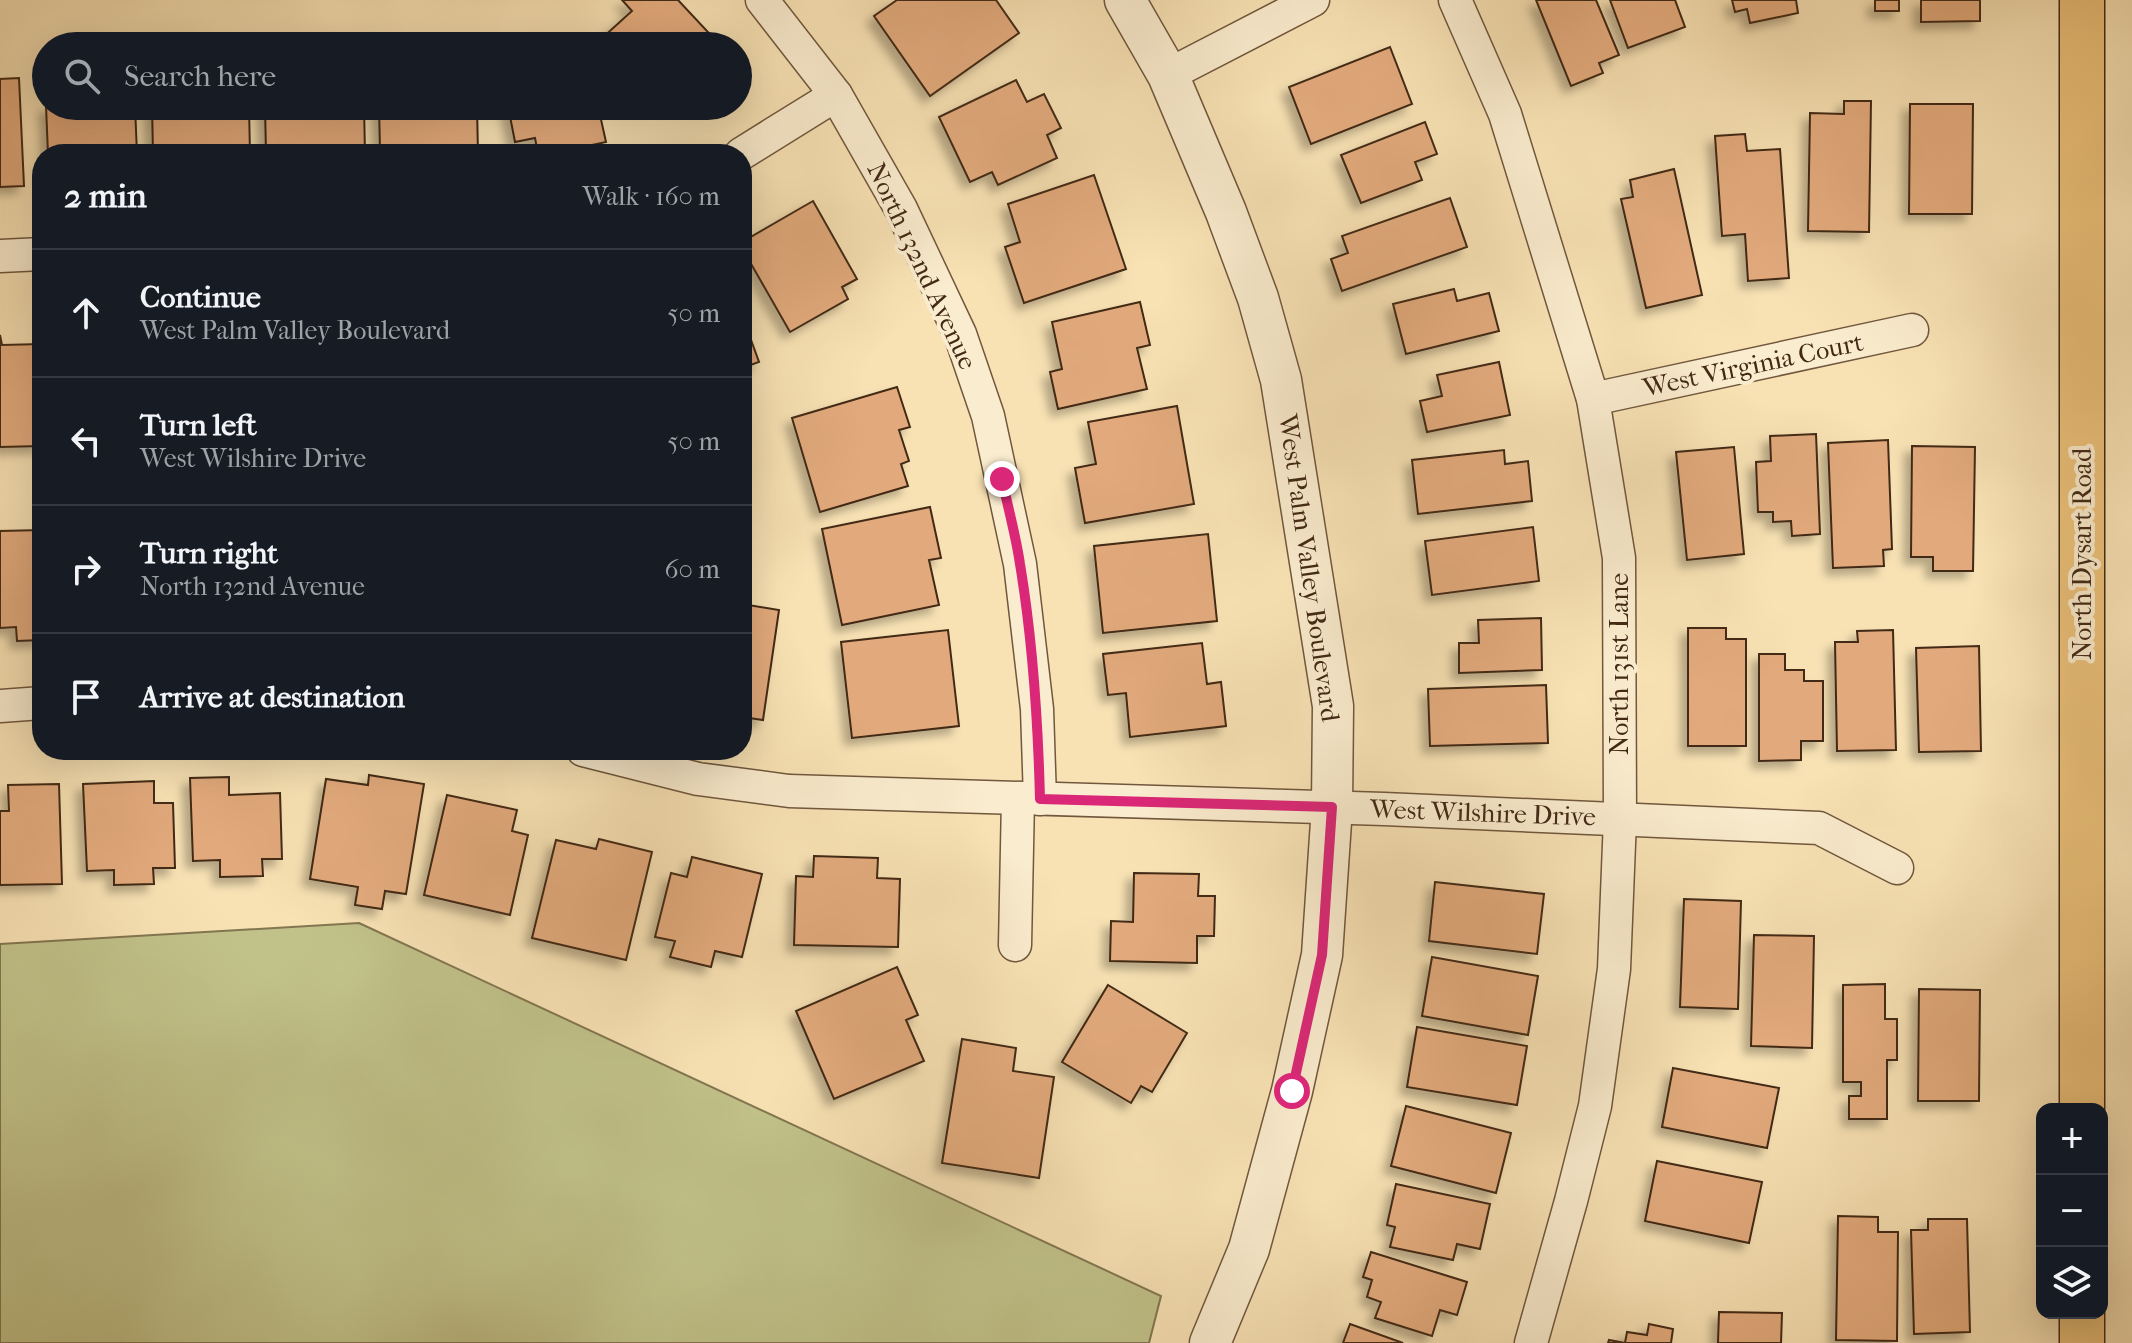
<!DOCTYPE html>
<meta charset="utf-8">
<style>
body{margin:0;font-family:"IM FELL French Canon",serif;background:#242831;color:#f1f3f6}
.controls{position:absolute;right:24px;bottom:24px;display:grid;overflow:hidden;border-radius:16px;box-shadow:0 8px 32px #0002}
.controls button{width:72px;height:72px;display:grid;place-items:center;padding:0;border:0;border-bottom:2px solid #363941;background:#171b24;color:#f1f3f6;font:40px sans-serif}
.stop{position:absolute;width:24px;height:24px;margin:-18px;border:6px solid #db2777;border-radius:50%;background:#fff}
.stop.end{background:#db2777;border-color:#fff;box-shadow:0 2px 8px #0008}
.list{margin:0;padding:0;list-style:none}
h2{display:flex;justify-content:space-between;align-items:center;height:104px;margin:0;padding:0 32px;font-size:34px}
h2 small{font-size:26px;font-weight:400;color:#9ea1a6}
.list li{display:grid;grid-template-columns:52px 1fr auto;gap:24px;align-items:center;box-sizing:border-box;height:128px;padding:0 32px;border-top:2px solid #363941}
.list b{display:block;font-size:30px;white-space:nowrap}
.list p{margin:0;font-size:26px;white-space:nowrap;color:#9ea1a6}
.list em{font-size:26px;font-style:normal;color:#9ea1a6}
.icon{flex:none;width:44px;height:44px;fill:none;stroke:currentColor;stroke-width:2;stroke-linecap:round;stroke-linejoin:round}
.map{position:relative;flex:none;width:2132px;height:1343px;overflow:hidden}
.search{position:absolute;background:#171b24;box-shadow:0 8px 32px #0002;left:32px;top:32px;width:720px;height:88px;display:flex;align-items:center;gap:20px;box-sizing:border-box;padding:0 28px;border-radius:44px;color:#9ea1a6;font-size:30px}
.panel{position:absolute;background:#171b24;box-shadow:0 8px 32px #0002;left:32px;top:144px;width:720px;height:616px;border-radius:32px}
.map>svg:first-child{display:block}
.green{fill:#c1c28a;stroke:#827650;stroke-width:2}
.building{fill:#e2aa7c;stroke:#422915;stroke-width:2;filter:url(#shadow)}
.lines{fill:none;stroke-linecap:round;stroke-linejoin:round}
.minor-casing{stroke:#70573d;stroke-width:35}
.tertiary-casing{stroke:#70573d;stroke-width:43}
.primary-casing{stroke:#422915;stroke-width:47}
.minor{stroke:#faecce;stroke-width:32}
.tertiary{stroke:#faecce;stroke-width:40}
.primary{stroke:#ecc17a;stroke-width:44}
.route{stroke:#db2777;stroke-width:10}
.labels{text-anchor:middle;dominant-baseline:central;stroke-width:8;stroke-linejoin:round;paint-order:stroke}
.street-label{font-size:26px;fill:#422915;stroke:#faecce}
</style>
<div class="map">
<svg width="2132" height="1343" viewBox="0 0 2132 1343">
<defs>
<filter id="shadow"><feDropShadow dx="-7" dy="7" stdDeviation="4" flood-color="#0004"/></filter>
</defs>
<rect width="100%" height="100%" fill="#f8e2b4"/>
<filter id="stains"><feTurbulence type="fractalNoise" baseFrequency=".0025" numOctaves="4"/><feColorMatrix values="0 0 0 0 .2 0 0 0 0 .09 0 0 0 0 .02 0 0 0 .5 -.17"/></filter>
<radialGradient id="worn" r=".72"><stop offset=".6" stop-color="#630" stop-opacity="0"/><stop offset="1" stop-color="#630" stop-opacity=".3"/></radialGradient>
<path class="green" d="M 359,923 L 1161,1296 L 1149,1343 L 0,1343 L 0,944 Z"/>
<g class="building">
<path d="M 622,0 L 678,0 L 721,46 L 608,46 L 601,39 L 632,11 Z"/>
<path d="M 897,0 L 996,0 L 1019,33 L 930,96 L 874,16 Z"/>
<path d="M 1536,0 L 1596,0 L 1619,55 L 1599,63 L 1603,73 L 1571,86 Z"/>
<path d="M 1610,0 L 1675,0 L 1685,27 L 1628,48 Z"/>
<path d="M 1732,0 L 1796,0 L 1798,13 L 1750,23 L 1747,9 L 1735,12 Z"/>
<rect x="1875" y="0" width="24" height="11"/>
<path d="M 1921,0 L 1980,0 L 1980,21 L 1921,22 Z"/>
<path d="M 1390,47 L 1412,104 L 1311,144 L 1289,87 Z"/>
<path d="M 19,78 L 24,186 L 0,187 L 0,79 Z"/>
<path d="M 1016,80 L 1027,102 L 1044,94 L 1061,128 L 1047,135 L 1057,158 L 998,185 L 992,172 L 970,182 L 939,117 Z"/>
<path d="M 1844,101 L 1871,101 L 1869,232 L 1808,231 L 1810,113 L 1844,114 Z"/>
<path d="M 1910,104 L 1973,104 L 1972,214 L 1909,214 Z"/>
<path d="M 46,106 L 135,106 L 137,154 L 48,154 Z"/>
<path d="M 152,106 L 249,106 L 250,154 L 153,154 Z"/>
<path d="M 265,106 L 364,106 L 365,154 L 266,154 Z"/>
<path d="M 379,106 L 477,106 L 478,154 L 425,154 L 425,151 L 380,151 Z"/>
<path d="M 508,106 L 598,106 L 606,142 L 550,154 L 538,154 L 535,138 L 515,142 Z"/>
<path d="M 1425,122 L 1437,154 L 1415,162 L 1422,180 L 1361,203 L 1341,155 Z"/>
<path d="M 1745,134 L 1747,151 L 1780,149 L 1789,278 L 1748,281 L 1745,234 L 1722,236 L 1715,136 Z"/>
<path d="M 1674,169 L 1702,295 L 1646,308 L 1621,199 L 1633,197 L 1630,180 Z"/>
<path d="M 1094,175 L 1126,269 L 1024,303 L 1005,247 L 1020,242 L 1008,204 Z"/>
<path d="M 1450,198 L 1467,247 L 1342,291 L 1331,259 L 1348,253 L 1342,236 Z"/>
<path d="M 813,201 L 857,279 L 842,287 L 848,299 L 790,332 L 742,248 L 742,242 Z"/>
<path d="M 1454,289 L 1457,301 L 1489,293 L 1499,331 L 1406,354 L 1393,304 Z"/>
<path d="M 1140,302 L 1150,345 L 1137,348 L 1147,389 L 1058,409 L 1050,372 L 1062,369 L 1052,322 Z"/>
<path d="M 742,315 L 759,362 L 742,368 Z"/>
<path d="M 0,335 L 2,345 L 42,344 L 42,446 L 0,447 Z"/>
<path d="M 1499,362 L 1510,415 L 1427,432 L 1420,401 L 1442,396 L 1437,375 Z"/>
<path d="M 897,387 L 910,427 L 899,430 L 909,461 L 901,464 L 908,486 L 820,512 L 792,418 Z"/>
<path d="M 1177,406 L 1194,504 L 1085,523 L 1075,468 L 1096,464 L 1088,422 Z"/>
<path d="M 1816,434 L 1820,534 L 1792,536 L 1791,521 L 1773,522 L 1773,512 L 1758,512 L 1756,462 L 1771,461 L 1770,436 Z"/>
<path d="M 1888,440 L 1892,549 L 1883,550 L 1884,566 L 1833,568 L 1828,443 Z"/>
<path d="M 1912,446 L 1975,447 L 1973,571 L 1933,571 L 1933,557 L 1911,557 Z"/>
<path d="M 1734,447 L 1744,554 L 1687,560 L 1676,452 Z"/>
<path d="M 1504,450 L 1505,464 L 1528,461 L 1532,501 L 1418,514 L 1412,460 Z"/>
<path d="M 930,507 L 941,558 L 929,560 L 939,605 L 842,625 L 822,529 Z"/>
<path d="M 1533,527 L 1539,581 L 1432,595 L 1425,541 Z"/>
<path d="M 42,530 L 42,640 L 17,641 L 16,627 L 0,628 L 0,531 Z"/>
<path d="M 1208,534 L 1217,621 L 1103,633 L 1094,546 Z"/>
<path d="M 742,604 L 779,610 L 763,720 L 742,717 Z"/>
<path d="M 1541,618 L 1542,670 L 1459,673 L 1459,643 L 1479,643 L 1478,620 Z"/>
<path d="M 1688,628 L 1726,628 L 1726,639 L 1746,639 L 1746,746 L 1688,746 Z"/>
<path d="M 948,630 L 959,726 L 852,738 L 841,642 Z"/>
<path d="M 1893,630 L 1896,750 L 1837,751 L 1835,642 L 1858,642 L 1857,631 Z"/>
<path d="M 1202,643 L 1207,684 L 1221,682 L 1226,726 L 1130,737 L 1126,693 L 1108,695 L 1103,654 Z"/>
<path d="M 1979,646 L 1981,751 L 1919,752 L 1916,648 Z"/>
<path d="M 1759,654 L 1785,654 L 1785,670 L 1804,670 L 1804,681 L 1823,681 L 1823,741 L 1801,741 L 1801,760 L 1759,761 Z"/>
<path d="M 1546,685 L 1548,743 L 1430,746 L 1428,689 Z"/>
<path d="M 369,775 L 424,784 L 406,894 L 385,891 L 382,909 L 355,905 L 358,887 L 310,879 L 326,779 L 368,785 Z"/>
<path d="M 229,777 L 229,795 L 280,793 L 282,859 L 262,859 L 263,876 L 220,877 L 220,860 L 193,861 L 190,778 Z"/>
<path d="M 154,781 L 154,803 L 173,803 L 175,868 L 153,868 L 154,884 L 114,885 L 114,870 L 87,871 L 83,784 Z"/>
<path d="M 59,784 L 62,884 L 0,885 L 0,811 L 9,811 L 8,785 Z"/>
<path d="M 447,795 L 517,810 L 512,831 L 528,835 L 510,915 L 424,895 Z"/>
<path d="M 599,839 L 652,852 L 626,960 L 532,938 L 556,840 L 596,849 Z"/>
<path d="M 814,856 L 878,858 L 877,878 L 900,879 L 898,947 L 794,945 L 796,876 L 813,877 Z"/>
<path d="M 692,857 L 762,874 L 742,957 L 715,951 L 711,967 L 670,957 L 675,941 L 655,937 L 671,873 L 687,877 Z"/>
<path d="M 1134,873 L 1199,874 L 1198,896 L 1215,896 L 1214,936 L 1197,936 L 1197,963 L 1110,961 L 1111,921 L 1133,922 Z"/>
<path d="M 1435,882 L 1544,894 L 1537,954 L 1429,941 Z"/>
<path d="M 1684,899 L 1741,901 L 1738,1009 L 1680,1007 Z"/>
<path d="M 1754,935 L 1814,936 L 1812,1048 L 1751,1046 Z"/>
<path d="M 1432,957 L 1538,976 L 1528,1035 L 1422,1016 Z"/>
<path d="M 897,967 L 918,1015 L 906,1020 L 924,1061 L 834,1099 L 796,1011 Z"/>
<path d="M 1885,984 L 1885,1019 L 1897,1019 L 1897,1060 L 1887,1060 L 1887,1119 L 1849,1119 L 1849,1096 L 1861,1096 L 1861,1082 L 1843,1082 L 1843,985 Z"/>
<path d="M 1108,985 L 1187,1033 L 1152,1092 L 1141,1086 L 1131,1103 L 1062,1062 Z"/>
<path d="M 1919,989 L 1980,990 L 1979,1101 L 1918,1101 Z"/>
<path d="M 1417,1027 L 1527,1046 L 1517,1105 L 1407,1087 Z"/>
<path d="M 962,1039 L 1016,1048 L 1013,1071 L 1054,1077 L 1039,1178 L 942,1163 Z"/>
<path d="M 1673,1068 L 1779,1088 L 1767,1148 L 1662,1127 Z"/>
<path d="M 1406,1106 L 1511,1133 L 1496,1193 L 1391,1166 Z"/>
<path d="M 1657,1161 L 1762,1182 L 1749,1243 L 1645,1221 Z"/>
<path d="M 1396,1184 L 1490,1204 L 1480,1249 L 1457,1244 L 1453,1260 L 1390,1247 L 1395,1227 L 1387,1225 Z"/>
<path d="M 1838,1216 L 1878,1217 L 1878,1232 L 1898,1232 L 1897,1341 L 1836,1340 Z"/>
<path d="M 1928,1219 L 1967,1219 L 1970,1332 L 1914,1334 L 1911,1230 L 1928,1230 Z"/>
<path d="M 1371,1252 L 1467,1282 L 1457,1315 L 1440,1310 L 1432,1336 L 1375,1318 L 1381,1302 L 1367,1297 L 1372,1280 L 1363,1277 Z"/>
<path d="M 1719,1312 L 1782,1313 L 1781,1343 L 1718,1343 Z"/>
<path d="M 1350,1324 L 1403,1343 L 1343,1343 Z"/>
<path d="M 1649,1324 L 1673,1329 L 1671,1343 L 1608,1343 L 1609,1340 L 1625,1343 L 1627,1332 L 1647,1335 Z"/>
</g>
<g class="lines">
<g class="minor-casing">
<g id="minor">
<path d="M 762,0 L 836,95 L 901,209 L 960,334 L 988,416 L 1020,564 L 1037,709 L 1040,799"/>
<path d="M 1455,0 L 1505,114 L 1593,399 L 1619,558 L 1620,819 L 1614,969 L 1595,1106 L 1571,1201 L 1531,1343"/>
<path d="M 1168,75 L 1313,0"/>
<path d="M 741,154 L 836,95"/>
<path d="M 0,256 L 42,254"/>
<path d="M 1593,399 L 1912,330"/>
<path d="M 0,706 L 42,703"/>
<path d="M 583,750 L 698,779 L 789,791 L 1384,809 L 1819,828 L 1897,868"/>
<path d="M 1015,945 L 1018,799"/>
</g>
</g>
<g class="tertiary-casing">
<path id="tertiary" d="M 1125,0 L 1168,75 L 1226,212 L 1258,298 L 1281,380 L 1333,706 L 1332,807 L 1322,955 L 1292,1091 L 1249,1249 L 1210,1343"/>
</g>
<g class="primary-casing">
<g id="primary">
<path d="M 2082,0 L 2082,1109"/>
<path d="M 2082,1313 L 2082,1343"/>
</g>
</g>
<use href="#minor" class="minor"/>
<use href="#tertiary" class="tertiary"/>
<use href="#primary" class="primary"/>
</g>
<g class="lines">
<path class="route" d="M 1002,479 C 1008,508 1016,536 1020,564 C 1033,642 1038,721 1040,799 L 1332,807 L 1322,955 L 1292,1091"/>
</g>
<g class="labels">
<g class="street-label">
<text transform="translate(922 266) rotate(65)">North 132nd Avenue</text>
<text transform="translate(1753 365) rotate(-12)">West Virginia Court</text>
<text transform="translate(2082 554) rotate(-90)">North Dysart Road</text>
<text transform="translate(1309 568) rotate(82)">West Palm Valley Boulevard</text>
<text transform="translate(1619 664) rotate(-90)">North 131st Lane</text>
<text transform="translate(1483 813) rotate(2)">West Wilshire Drive</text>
</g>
</g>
<rect width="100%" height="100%" filter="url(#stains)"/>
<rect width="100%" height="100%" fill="url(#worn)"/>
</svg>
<div class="controls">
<button>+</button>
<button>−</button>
<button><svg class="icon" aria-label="layers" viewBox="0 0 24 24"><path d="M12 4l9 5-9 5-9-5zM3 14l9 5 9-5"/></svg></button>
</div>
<div class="stop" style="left:1292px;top:1091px"></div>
<div class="stop end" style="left:1002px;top:479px"></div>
<div class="search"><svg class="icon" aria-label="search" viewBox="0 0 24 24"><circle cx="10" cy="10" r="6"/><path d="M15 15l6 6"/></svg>Search here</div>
<section class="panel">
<h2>2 min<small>Walk · 160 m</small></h2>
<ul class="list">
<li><svg class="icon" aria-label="ahead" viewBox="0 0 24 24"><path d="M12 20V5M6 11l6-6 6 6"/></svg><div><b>Continue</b><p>West Palm Valley Boulevard</p></div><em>50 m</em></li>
<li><svg class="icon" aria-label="left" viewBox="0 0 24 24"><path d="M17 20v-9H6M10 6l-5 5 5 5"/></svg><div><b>Turn left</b><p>West Wilshire Drive</p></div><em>50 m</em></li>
<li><svg class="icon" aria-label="right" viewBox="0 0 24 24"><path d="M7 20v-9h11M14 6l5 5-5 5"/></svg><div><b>Turn right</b><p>North 132nd Avenue</p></div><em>60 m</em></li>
<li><svg class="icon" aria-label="arrive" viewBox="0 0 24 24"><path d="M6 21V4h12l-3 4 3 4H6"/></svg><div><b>Arrive at destination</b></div></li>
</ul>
</section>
</div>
